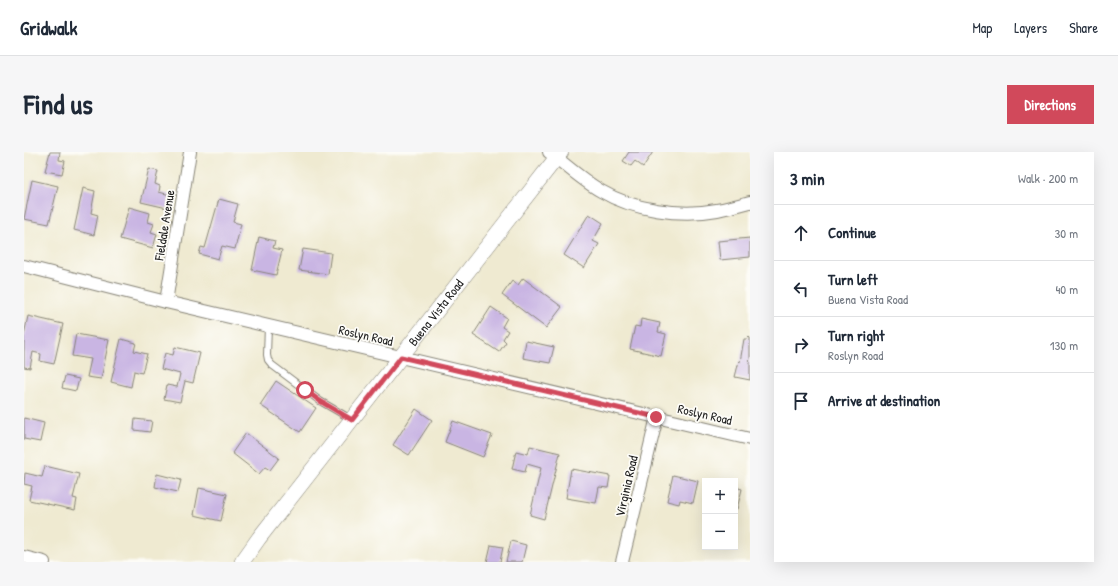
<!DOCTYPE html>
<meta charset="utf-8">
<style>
body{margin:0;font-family:"Patrick Hand",sans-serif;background:#f6f6f7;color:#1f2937}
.controls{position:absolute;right:12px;bottom:12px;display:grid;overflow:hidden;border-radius:0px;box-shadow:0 4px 16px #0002}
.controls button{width:36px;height:36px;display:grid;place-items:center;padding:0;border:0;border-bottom:1px solid #e0e1e3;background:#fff;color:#1f2937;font:20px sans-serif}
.stop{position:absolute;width:12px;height:12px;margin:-9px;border:3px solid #d1495b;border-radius:50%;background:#fff}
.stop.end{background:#d1495b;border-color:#fff;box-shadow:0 1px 4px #0008}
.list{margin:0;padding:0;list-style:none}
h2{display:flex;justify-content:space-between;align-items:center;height:52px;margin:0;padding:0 16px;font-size:17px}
h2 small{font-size:13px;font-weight:400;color:#747a83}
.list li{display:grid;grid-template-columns:26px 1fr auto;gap:12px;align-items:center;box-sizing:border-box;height:56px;padding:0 16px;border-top:1px solid #e0e1e3}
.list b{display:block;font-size:15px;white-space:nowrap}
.list p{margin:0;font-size:13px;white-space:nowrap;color:#747a83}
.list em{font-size:13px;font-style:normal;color:#747a83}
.icon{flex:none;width:22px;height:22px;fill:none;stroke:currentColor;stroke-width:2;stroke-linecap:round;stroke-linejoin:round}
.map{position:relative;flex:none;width:726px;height:410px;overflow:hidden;border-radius:0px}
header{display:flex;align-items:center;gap:24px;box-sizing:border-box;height:56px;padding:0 20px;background:#fff;border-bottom:1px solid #e0e1e3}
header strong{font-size:19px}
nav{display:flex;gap:22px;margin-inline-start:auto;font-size:14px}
.intro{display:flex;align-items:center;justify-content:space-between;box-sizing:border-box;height:96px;padding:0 24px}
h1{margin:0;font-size:28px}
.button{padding:10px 18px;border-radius:0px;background:#d1495b;color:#fff;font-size:14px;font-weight:700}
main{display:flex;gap:24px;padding:0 24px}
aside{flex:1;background:#fff;border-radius:0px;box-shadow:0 4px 16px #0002}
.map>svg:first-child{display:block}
.building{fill:#c9b5e3}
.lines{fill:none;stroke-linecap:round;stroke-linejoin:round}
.service-casing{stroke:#868376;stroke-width:8}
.minor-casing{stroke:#868376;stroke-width:14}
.tertiary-casing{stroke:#868376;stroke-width:16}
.service{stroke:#fff;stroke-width:6}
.minor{stroke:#fff;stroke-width:12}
.tertiary{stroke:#fff;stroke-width:15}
.route{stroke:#d1495b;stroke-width:5}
.labels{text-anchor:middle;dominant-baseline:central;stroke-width:3.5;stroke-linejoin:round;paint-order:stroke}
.street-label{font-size:13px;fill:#1c1c1c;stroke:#fdfcf7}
</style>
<header>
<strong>Gridwalk</strong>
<nav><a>Map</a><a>Layers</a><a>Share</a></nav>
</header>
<div class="intro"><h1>Find us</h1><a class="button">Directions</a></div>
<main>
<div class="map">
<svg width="726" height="410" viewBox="0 0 726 410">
<rect width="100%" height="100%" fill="#fdfcf7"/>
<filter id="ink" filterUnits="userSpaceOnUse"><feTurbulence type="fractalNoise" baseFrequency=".025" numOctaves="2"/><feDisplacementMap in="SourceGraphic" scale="8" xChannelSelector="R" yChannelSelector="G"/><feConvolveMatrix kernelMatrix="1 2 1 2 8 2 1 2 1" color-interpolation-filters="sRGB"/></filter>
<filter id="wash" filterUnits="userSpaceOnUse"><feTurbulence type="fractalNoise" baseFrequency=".012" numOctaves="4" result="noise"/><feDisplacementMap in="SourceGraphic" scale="16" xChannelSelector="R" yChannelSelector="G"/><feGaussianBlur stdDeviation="0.9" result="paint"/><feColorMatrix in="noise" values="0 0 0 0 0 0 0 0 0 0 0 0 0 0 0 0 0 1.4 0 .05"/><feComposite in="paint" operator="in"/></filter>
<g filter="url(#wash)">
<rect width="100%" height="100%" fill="#efead1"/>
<g id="blocks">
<g class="building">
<path d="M 26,0 L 36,0 L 35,8 L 41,9 L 38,22 L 21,19 Z"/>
<path d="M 605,0 L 629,0 L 619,15 L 611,9 L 607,14 L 599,9 Z"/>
<path d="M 125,17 L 134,19 L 131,32 L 136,34 L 135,40 L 146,43 L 143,56 L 117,50 Z"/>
<path d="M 8,28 L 34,34 L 25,72 L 0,67 Z"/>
<path d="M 59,36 L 71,39 L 67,61 L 74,63 L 70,83 L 50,78 Z"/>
<path d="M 195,47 L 214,52 L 209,70 L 217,72 L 211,97 L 198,94 L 194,107 L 175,102 L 177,95 L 181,96 Z"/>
<path d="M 105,55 L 126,61 L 124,70 L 130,72 L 127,80 L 133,82 L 129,96 L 96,87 Z"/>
<path d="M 565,62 L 579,71 L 569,89 L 575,92 L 560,116 L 540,103 Z"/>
<path d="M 235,85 L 251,89 L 249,96 L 258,98 L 252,123 L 228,118 Z"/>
<path d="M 726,86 L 726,105 L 696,108 L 694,89 Z"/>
<path d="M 279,97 L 307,101 L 304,122 L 275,118 Z"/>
<path d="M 499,126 L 538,155 L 522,176 L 478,143 L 488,129 L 494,133 Z"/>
<path d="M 467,155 L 483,166 L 478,175 L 484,179 L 479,187 L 482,190 L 475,200 L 449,183 Z"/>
<path d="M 4,164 L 39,172 L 30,212 L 16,209 L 17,202 L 9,200 L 6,216 L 0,215 L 0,183 Z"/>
<path d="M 617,167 L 636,171 L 634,180 L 642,182 L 637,204 L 606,197 L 611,174 L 616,175 Z"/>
<path d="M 52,182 L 85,188 L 77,227 L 63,225 L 67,207 L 48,204 Z"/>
<path d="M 725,185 L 726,186 L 726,206 L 725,210 L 726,210 L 726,228 L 711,225 L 715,209 L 716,210 L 720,187 L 723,187 Z"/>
<path d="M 97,187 L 112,191 L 110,199 L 123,202 L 118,221 L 110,219 L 107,235 L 87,230 Z"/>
<path d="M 502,189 L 530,195 L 526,211 L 499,206 Z"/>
<path d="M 151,195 L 176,201 L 169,231 L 161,229 L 156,250 L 140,247 L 143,233 L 153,235 L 156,222 L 137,217 L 141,201 L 149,203 Z"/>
<path d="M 41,224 L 55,227 L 52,239 L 38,236 Z"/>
<path d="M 252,229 L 292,256 L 276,280 L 236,253 Z"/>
<path d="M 392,257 L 408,268 L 385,303 L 369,293 Z"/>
<path d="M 0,266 L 20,271 L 16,290 L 0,287 Z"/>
<path d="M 111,267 L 128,269 L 126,280 L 110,278 Z"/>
<path d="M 429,269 L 468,283 L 459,305 L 421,290 Z"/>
<path d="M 222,281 L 255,306 L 246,318 L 241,315 L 235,322 L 208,301 Z"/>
<path d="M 506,294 L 536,301 L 520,367 L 506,363 L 517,316 L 503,312 L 501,320 L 488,317 L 492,299 L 504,302 Z"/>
<path d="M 21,314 L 55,322 L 49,346 L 53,347 L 51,358 L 5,348 L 8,334 L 0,332 L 1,321 L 18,325 Z"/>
<path d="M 547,317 L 586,324 L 584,336 L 575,335 L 572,351 L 542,346 Z"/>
<path d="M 133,322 L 157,328 L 154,340 L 131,335 Z"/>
<path d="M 649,323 L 674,329 L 669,351 L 656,348 L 655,352 L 643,349 Z"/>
<path d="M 711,335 L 718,337 L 713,357 L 711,357 Z"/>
<path d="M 175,336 L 203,342 L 197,369 L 170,363 Z"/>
<path d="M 487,389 L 502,393 L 498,410 L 482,410 Z"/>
<path d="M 467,393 L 479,395 L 476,410 L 463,410 Z"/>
</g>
</g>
</g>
<g filter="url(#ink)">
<use href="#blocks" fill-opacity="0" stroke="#868376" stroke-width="1"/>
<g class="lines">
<g class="service-casing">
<path id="service" d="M 244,174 L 243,203 L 244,208 L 248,213 L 296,249 L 327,267"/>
</g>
<g class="minor-casing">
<g id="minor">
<path d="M 525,0 C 542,13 558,28 577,39 C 609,58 656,65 693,58 C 704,56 715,53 726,50"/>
<path d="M 0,114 L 142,150 L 726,287"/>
<path d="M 142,150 L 166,0"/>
<path d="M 0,405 L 20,410"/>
<path d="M 598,410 L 633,265"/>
</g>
</g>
<g class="tertiary-casing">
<g id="tertiary">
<path id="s1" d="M 218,410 L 235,386 L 537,0"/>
</g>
</g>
<use href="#service" class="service"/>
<use href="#minor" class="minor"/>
<use href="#tertiary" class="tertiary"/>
</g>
</g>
<g class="lines" filter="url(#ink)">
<path class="route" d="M 281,238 L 296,249 L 328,268 L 377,205 L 632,265"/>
</g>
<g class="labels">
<g class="street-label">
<text transform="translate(140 73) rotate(-81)">Fieldale Avenue</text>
<text stroke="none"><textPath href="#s1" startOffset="316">Buena Vista Road</textPath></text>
<text transform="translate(342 183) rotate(13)">Roslyn Road</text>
<text transform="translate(681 262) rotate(13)">Roslyn Road</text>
<text transform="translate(602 334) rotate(-77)">Virginia Road</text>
</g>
</g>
</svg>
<div class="controls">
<button>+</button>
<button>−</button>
</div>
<div class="stop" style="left:281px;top:238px"></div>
<div class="stop end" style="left:632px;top:265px"></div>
</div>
<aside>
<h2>3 min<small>Walk · 200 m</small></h2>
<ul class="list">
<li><svg class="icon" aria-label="ahead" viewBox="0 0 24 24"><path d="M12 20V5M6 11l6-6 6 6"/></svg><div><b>Continue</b></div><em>30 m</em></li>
<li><svg class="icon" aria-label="left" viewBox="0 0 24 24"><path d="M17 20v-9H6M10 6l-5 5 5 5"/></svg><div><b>Turn left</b><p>Buena Vista Road</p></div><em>40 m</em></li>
<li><svg class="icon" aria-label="right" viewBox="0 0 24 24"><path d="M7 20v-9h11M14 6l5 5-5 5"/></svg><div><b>Turn right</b><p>Roslyn Road</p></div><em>130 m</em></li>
<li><svg class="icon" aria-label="arrive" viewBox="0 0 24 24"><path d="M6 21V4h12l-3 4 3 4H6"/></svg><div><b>Arrive at destination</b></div></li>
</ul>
</aside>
</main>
